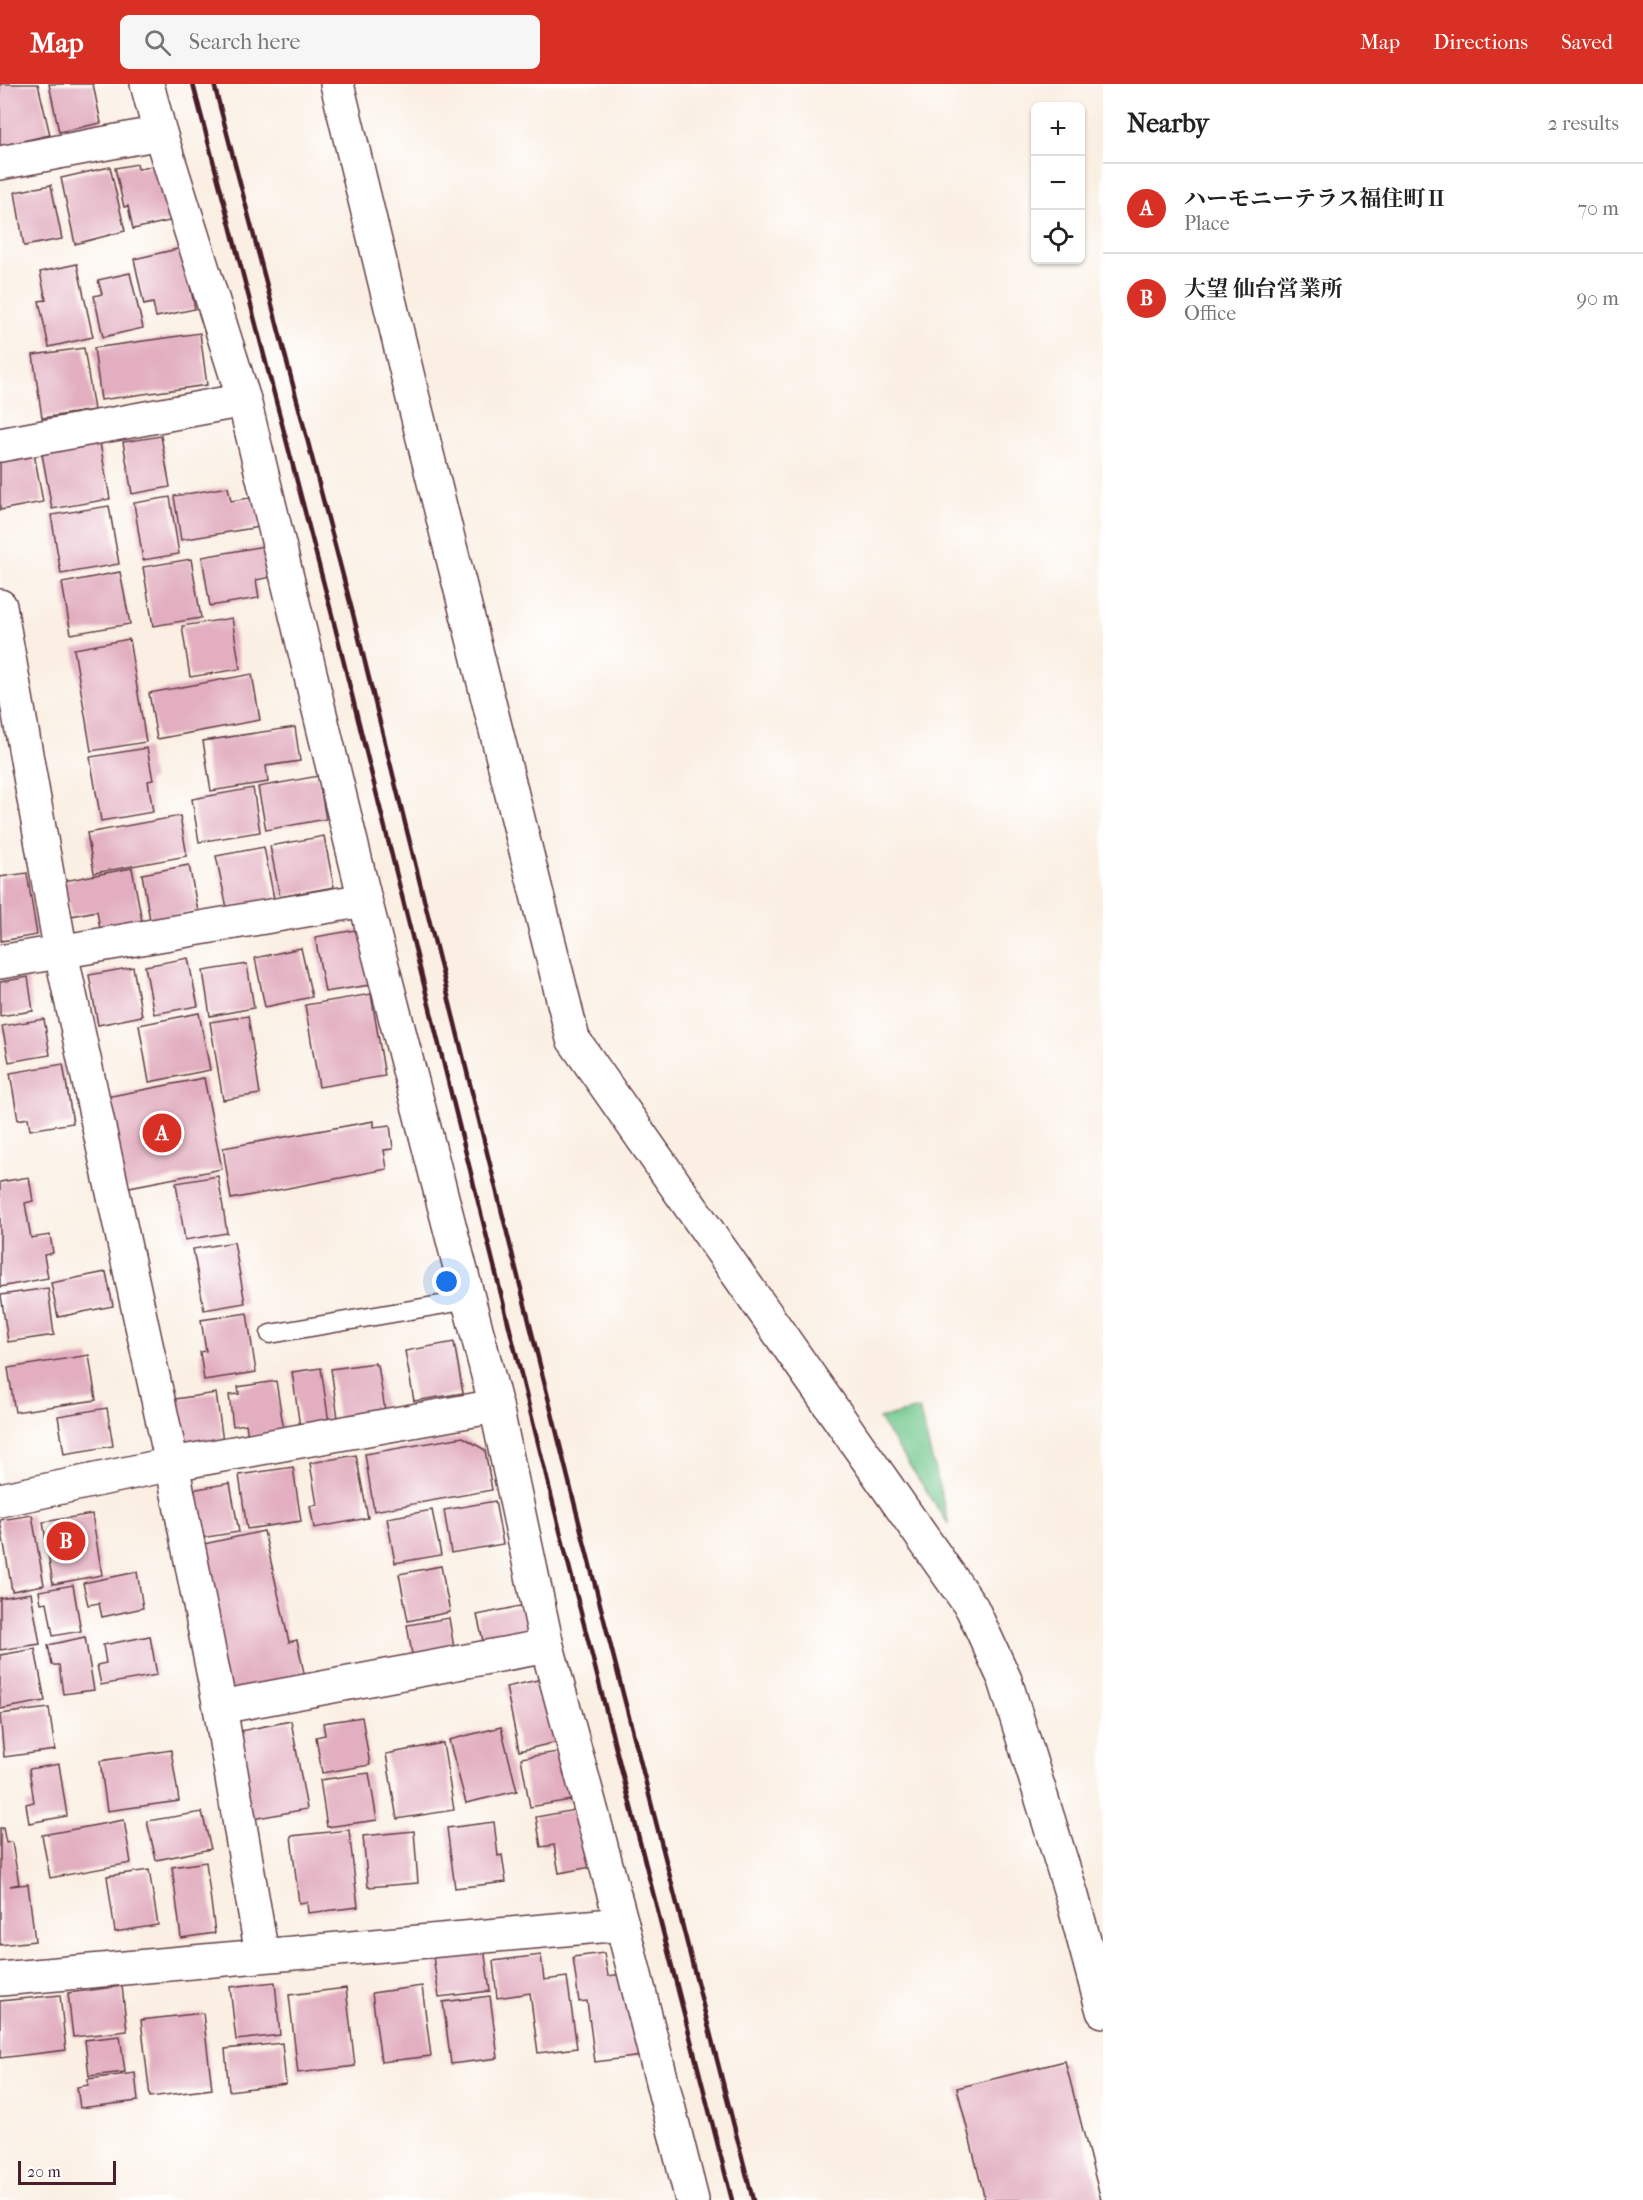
<!DOCTYPE html>
<meta charset="utf-8">
<style>
body{margin:0;font-family:"IM FELL French Canon","Noto Serif JP",serif;background:#f6f6f6;color:#222}
.controls{position:absolute;right:18px;top:18px;display:grid;overflow:hidden;border-radius:9px;box-shadow:0 2px 4px #0004}
.controls button{width:54px;height:54px;display:grid;place-items:center;padding:0;border:0;border-bottom:2px solid #e0e0e0;background:#fff;color:#222;font:30px sans-serif}
.scale{position:absolute;left:18px;bottom:15px;width:98px;box-sizing:border-box;padding-left:6px;border:3px solid #4a1f2b;border-top:0;font-size:16px;line-height:21px;white-space:nowrap;color:#4a1f2b;-webkit-text-stroke:4px #fff;paint-order:stroke}
.you{position:absolute;left:447px;top:1198px;width:21px;height:21px;margin:-15px;border:4px solid #fff;border-radius:50%;background:#1a73e8;box-shadow:0 0 0 9px #1a73e833}
.badge{display:grid;place-items:center;width:39px;height:39px;border-radius:50%;background:#d93025;color:#fff;font-size:20px;font-weight:700}
.pin{position:absolute;translate:-50% -50%;border:3px solid #fff;box-shadow:0 2px 6px #0006}
.list{margin:0;padding:0;list-style:none}
h2{display:flex;justify-content:space-between;align-items:center;height:78px;margin:0;padding:0 24px;font-size:26px}
h2 small{font-size:20px;font-weight:400;color:#767676}
.list li{display:grid;grid-template-columns:39px 1fr auto;gap:18px;align-items:center;box-sizing:border-box;height:90px;padding:0 24px;border-top:2px solid #e0e0e0}
.list b{display:block;font-size:22px;white-space:nowrap}
.list p{margin:0;font-size:20px;white-space:nowrap;color:#767676}
.list em{font-size:20px;font-style:normal;color:#767676}
.icon{flex:none;width:33px;height:33px;fill:none;stroke:currentColor;stroke-width:2;stroke-linecap:round;stroke-linejoin:round}
.map{position:relative;flex:none;width:1103px;height:2116px;overflow:hidden}
header{display:flex;align-items:center;gap:36px;box-sizing:border-box;height:84px;padding:0 30px;background:#d93025;color:#fff}
header strong{font-size:28px}
nav{display:flex;gap:33px;margin-inline-start:auto;font-size:21px}
.search{width:420px;height:54px;background:#f6f6f6;display:flex;align-items:center;gap:15px;box-sizing:border-box;padding:0 21px;border-radius:9px;color:#767676;font-size:22px}
main{display:flex}
aside{flex:1;background:#fff}
.map>svg:first-child{display:block}
.green{fill:#72c88d;stroke:#5e745c;stroke-width:1.5}
.building{fill:#e2aec0}
.lines{fill:none;stroke-linecap:round;stroke-linejoin:round}
.lane-casing{stroke:#643e46;stroke-width:21}
.street-casing{stroke:#643e46;stroke-width:36}
.lane{stroke:#fff;stroke-width:18}
.street{stroke:#fff;stroke-width:33}
.rail{stroke:#4a1f2b;stroke-width:4.5}
</style>
<header>
<strong>Map</strong>
<div class="search"><svg class="icon" aria-label="search" viewBox="0 0 24 24"><circle cx="10" cy="10" r="6"/><path d="M15 15l6 6"/></svg>Search here</div>
<nav><a>Map</a><a>Directions</a><a>Saved</a></nav>
</header>
<main>
<div class="map">
<svg width="1103" height="2116" viewBox="0 0 1103 2116">
<rect width="100%" height="100%" fill="#fff"/>
<filter id="ink" filterUnits="userSpaceOnUse"><feTurbulence type="fractalNoise" baseFrequency=".0167" numOctaves="2"/><feDisplacementMap in="SourceGraphic" scale="12" xChannelSelector="R" yChannelSelector="G"/><feConvolveMatrix kernelMatrix="1 2 1 2 8 2 1 2 1" color-interpolation-filters="sRGB"/></filter>
<filter id="wash" filterUnits="userSpaceOnUse"><feTurbulence type="fractalNoise" baseFrequency=".008" numOctaves="4" result="noise"/><feDisplacementMap in="SourceGraphic" scale="24" xChannelSelector="R" yChannelSelector="G"/><feGaussianBlur stdDeviation="1.35" result="paint"/><feColorMatrix in="noise" values="0 0 0 0 0 0 0 0 0 0 0 0 0 0 0 0 0 1.4 0 .05"/><feComposite in="paint" operator="in"/></filter>
<g filter="url(#wash)">
<rect width="100%" height="100%" fill="#faefe2"/>
<path class="green" d="M 919,1325 L 949,1441 L 879,1335 Z"/>
<g id="blocks">
<g class="building">
<path d="M 0,0 L 38,0 L 50,51 L 0,62 Z"/>
<path d="M 49,0 L 93,0 L 101,39 L 59,48 Z"/>
<path d="M 137,80 L 138,85 L 161,80 L 174,136 L 133,145 L 128,122 L 124,123 L 115,84 Z"/>
<path d="M 110,83 L 125,147 L 75,160 L 61,94 Z"/>
<path d="M 51,101 L 62,155 L 24,162 L 15,108 Z"/>
<path d="M 182,164 L 195,225 L 156,233 L 153,219 L 144,221 L 134,175 Z"/>
<path d="M 77,180 L 93,253 L 49,263 L 39,217 L 46,216 L 40,188 Z"/>
<path d="M 130,189 L 143,244 L 103,253 L 94,212 L 102,210 L 98,196 Z"/>
<path d="M 200,249 L 207,301 L 101,316 L 94,264 Z"/>
<path d="M 84,264 L 94,326 L 42,334 L 33,271 Z"/>
<path d="M 161,352 L 170,403 L 132,410 L 123,358 Z"/>
<path d="M 100,359 L 110,415 L 52,425 L 42,370 Z"/>
<path d="M 34,369 L 43,418 L 0,426 L 0,375 Z"/>
<path d="M 228,403 L 231,417 L 262,412 L 259,443 L 181,456 L 174,412 Z"/>
<path d="M 170,413 L 179,470 L 143,476 L 134,419 Z"/>
<path d="M 109,422 L 119,480 L 61,490 L 51,431 Z"/>
<path d="M 270,461 L 276,492 L 256,496 L 259,514 L 210,522 L 202,473 Z"/>
<path d="M 191,475 L 201,534 L 153,542 L 143,483 Z"/>
<path d="M 120,488 L 130,540 L 71,550 L 62,499 Z"/>
<path d="M 232,534 L 240,585 L 190,593 L 182,542 Z"/>
<path d="M 129,555 L 146,658 L 91,667 L 74,565 Z"/>
<path d="M 252,590 L 260,636 L 157,655 L 149,609 Z"/>
<path d="M 295,643 L 300,677 L 266,682 L 268,698 L 211,707 L 203,657 Z"/>
<path d="M 147,664 L 153,696 L 148,697 L 153,728 L 101,737 L 90,673 Z"/>
<path d="M 318,692 L 326,735 L 266,746 L 258,703 Z"/>
<path d="M 253,704 L 260,748 L 199,758 L 192,715 Z"/>
<path d="M 180,732 L 187,772 L 94,789 L 87,749 Z"/>
<path d="M 324,752 L 334,803 L 280,813 L 270,762 Z"/>
<path d="M 264,763 L 274,815 L 227,824 L 216,772 Z"/>
<path d="M 189,781 L 198,827 L 150,836 L 142,790 Z"/>
<path d="M 132,784 L 142,837 L 100,845 L 97,827 L 71,832 L 64,797 Z"/>
<path d="M 27,789 L 37,851 L 1,857 L 0,793 Z"/>
<path d="M 361,845 L 370,901 L 325,908 L 315,853 Z"/>
<path d="M 301,864 L 312,913 L 265,923 L 255,874 Z"/>
<path d="M 188,874 L 198,922 L 154,930 L 145,882 Z"/>
<path d="M 247,880 L 254,924 L 210,932 L 203,887 Z"/>
<path d="M 133,883 L 142,932 L 98,941 L 89,891 Z"/>
<path d="M 28,893 L 33,927 L 0,932 L 0,898 Z"/>
<path d="M 371,910 L 385,992 L 319,1003 L 305,921 Z"/>
<path d="M 199,929 L 210,986 L 149,998 L 139,941 Z"/>
<path d="M 248,932 L 260,1010 L 223,1016 L 210,938 Z"/>
<path d="M 44,935 L 50,971 L 9,978 L 2,942 Z"/>
<path d="M 63,980 L 73,1039 L 30,1046 L 28,1034 L 18,1036 L 10,989 Z"/>
<path d="M 204,994 L 222,1085 L 119,1105 L 101,1014 Z"/>
<path d="M 374,1037 L 374,1043 L 390,1041 L 393,1065 L 384,1066 L 387,1085 L 231,1115 L 223,1064 Z"/>
<path d="M 218,1092 L 227,1149 L 185,1156 L 176,1099 Z"/>
<path d="M 29,1093 L 33,1117 L 25,1119 L 31,1154 L 50,1151 L 53,1169 L 44,1171 L 48,1194 L 0,1203 L 0,1098 Z"/>
<path d="M 234,1158 L 245,1219 L 204,1226 L 193,1165 Z"/>
<path d="M 106,1188 L 113,1222 L 58,1233 L 51,1199 Z"/>
<path d="M 48,1204 L 54,1251 L 8,1258 L 1,1211 Z"/>
<path d="M 247,1229 L 256,1288 L 204,1296 L 200,1268 L 206,1267 L 201,1236 Z"/>
<path d="M 454,1258 L 463,1309 L 414,1317 L 405,1267 Z"/>
<path d="M 89,1271 L 96,1316 L 15,1328 L 8,1284 Z"/>
<path d="M 375,1279 L 375,1281 L 378,1281 L 386,1333 L 339,1341 L 331,1285 Z"/>
<path d="M 321,1284 L 329,1339 L 300,1343 L 292,1288 Z"/>
<path d="M 276,1297 L 284,1347 L 248,1353 L 246,1340 L 233,1342 L 229,1311 L 239,1310 L 238,1303 Z"/>
<path d="M 216,1309 L 224,1364 L 183,1370 L 175,1315 Z"/>
<path d="M 107,1324 L 113,1362 L 64,1370 L 58,1332 Z"/>
<path d="M 463,1353 L 485,1366 L 492,1406 L 374,1427 L 365,1370 Z"/>
<path d="M 356,1371 L 368,1434 L 314,1444 L 310,1422 L 317,1421 L 310,1379 Z"/>
<path d="M 293,1383 L 301,1437 L 247,1445 L 239,1391 Z"/>
<path d="M 230,1399 L 239,1448 L 195,1455 L 186,1407 Z"/>
<path d="M 495,1417 L 503,1460 L 451,1469 L 444,1426 Z"/>
<path d="M 432,1426 L 441,1471 L 395,1479 L 387,1434 Z"/>
<path d="M 92,1430 L 102,1491 L 53,1500 L 43,1438 Z"/>
<path d="M 32,1431 L 44,1501 L 12,1507 L 0,1436 Z"/>
<path d="M 264,1447 L 289,1558 L 297,1556 L 307,1603 L 224,1621 L 190,1463 Z"/>
<path d="M 441,1482 L 450,1528 L 408,1537 L 399,1490 Z"/>
<path d="M 137,1488 L 143,1524 L 102,1533 L 99,1519 L 88,1521 L 83,1499 Z"/>
<path d="M 73,1501 L 81,1547 L 53,1552 L 47,1518 L 41,1519 L 39,1507 Z"/>
<path d="M 31,1509 L 40,1560 L 0,1566 L 0,1514 Z"/>
<path d="M 525,1521 L 533,1560 L 486,1570 L 477,1531 Z"/>
<path d="M 449,1534 L 456,1576 L 414,1582 L 407,1541 Z"/>
<path d="M 150,1552 L 157,1591 L 101,1601 L 97,1581 L 106,1579 L 103,1561 Z"/>
<path d="M 85,1553 L 94,1606 L 63,1610 L 59,1581 L 52,1581 L 48,1561 Z"/>
<path d="M 35,1565 L 45,1617 L 0,1625 L 0,1571 Z"/>
<path d="M 547,1594 L 561,1657 L 519,1667 L 506,1603 Z"/>
<path d="M 49,1624 L 55,1666 L 4,1673 L 0,1630 Z"/>
<path d="M 362,1633 L 370,1681 L 322,1689 L 316,1653 L 325,1651 L 323,1639 Z"/>
<path d="M 291,1637 L 307,1725 L 247,1736 L 240,1647 Z"/>
<path d="M 501,1643 L 517,1707 L 466,1719 L 449,1656 Z"/>
<path d="M 443,1659 L 454,1726 L 397,1735 L 386,1670 Z"/>
<path d="M 171,1666 L 179,1717 L 107,1727 L 100,1677 Z"/>
<path d="M 563,1667 L 571,1716 L 530,1723 L 521,1674 Z"/>
<path d="M 59,1680 L 67,1732 L 29,1739 L 26,1720 L 34,1718 L 29,1685 Z"/>
<path d="M 369,1689 L 377,1736 L 327,1743 L 320,1696 Z"/>
<path d="M 580,1725 L 591,1783 L 559,1789 L 554,1761 L 541,1763 L 536,1733 Z"/>
<path d="M 202,1728 L 211,1765 L 156,1776 L 147,1737 Z"/>
<path d="M 124,1736 L 131,1779 L 50,1794 L 42,1751 Z"/>
<path d="M 494,1738 L 498,1772 L 502,1771 L 506,1798 L 455,1804 L 447,1744 Z"/>
<path d="M 0,1744 L 3,1744 L 6,1759 L 12,1758 L 19,1800 L 10,1802 L 28,1800 L 35,1857 L 0,1861 Z"/>
<path d="M 349,1746 L 358,1823 L 308,1829 L 307,1818 L 299,1819 L 291,1752 Z"/>
<path d="M 414,1747 L 418,1799 L 368,1803 L 363,1752 Z"/>
<path d="M 206,1778 L 215,1849 L 181,1854 L 172,1783 Z"/>
<path d="M 149,1786 L 158,1841 L 115,1848 L 107,1792 Z"/>
<path d="M 484,1864 L 490,1907 L 439,1913 L 433,1872 Z"/>
<path d="M 604,1869 L 608,1892 L 630,1889 L 642,1972 L 595,1978 L 587,1917 L 579,1918 L 573,1873 Z"/>
<path d="M 541,1871 L 544,1896 L 567,1893 L 577,1964 L 538,1969 L 530,1909 L 497,1914 L 493,1877 Z"/>
<path d="M 275,1898 L 280,1951 L 236,1956 L 230,1903 Z"/>
<path d="M 122,1902 L 127,1947 L 73,1953 L 68,1909 Z"/>
<path d="M 422,1902 L 431,1972 L 381,1978 L 372,1909 Z"/>
<path d="M 346,1904 L 355,1982 L 298,1989 L 289,1911 Z"/>
<path d="M 60,1911 L 66,1966 L 0,1974 L 0,1917 Z"/>
<path d="M 490,1912 L 498,1974 L 451,1980 L 443,1918 Z"/>
<path d="M 203,1929 L 212,2005 L 150,2013 L 141,1936 Z"/>
<path d="M 120,1952 L 125,1988 L 89,1992 L 85,1956 Z"/>
<path d="M 282,1959 L 286,2000 L 229,2007 L 225,1965 Z"/>
<path d="M 1065,1977 L 1101,2116 L 985,2116 L 957,2004 Z"/>
<path d="M 135,1989 L 138,2017 L 80,2024 L 77,2003 L 88,2001 L 88,1995 Z"/>
</g>
</g>
</g>
<g filter="url(#ink)">
<use href="#blocks" fill-opacity="0" stroke="#643e46" stroke-width="1.5"/>
<g class="lines">
<g class="lane-casing">
<path id="lane" d="M 270,1250 L 469,1216"/>
</g>
<g class="street-casing">
<g id="street">
<path d="M 147,0 L 160,49 L 244,316 L 365,816 L 496,1322 L 547,1562 L 622,1840 L 692,2116"/>
<path d="M 337,0 L 411,306 L 573,955 L 972,1524 L 1005,1596 L 1072,1812 L 1103,1927"/>
<path d="M 0,79 L 160,49"/>
<path d="M 0,361 L 244,316"/>
<path d="M 0,522 L 61,869 L 172,1380 L 220,1623 L 262,1871"/>
<path d="M 0,878 L 365,816"/>
<path d="M 0,1416 L 172,1380 L 496,1322"/>
<path d="M 220,1623 L 547,1562"/>
<path d="M 0,1895 L 622,1840"/>
</g>
</g>
<use href="#lane" class="lane"/>
<use href="#street" class="street"/>
<g class="rail">
<path d="M 193,0 L 332,531 L 562,1455 L 732,2116"/>
<path d="M 214,0 L 352,526 L 582,1450 L 753,2116"/>
</g>
</g>
</g>
</svg>
<div class="controls">
<button>+</button>
<button>−</button>
<button><svg class="icon" aria-label="locate" viewBox="0 0 24 24"><circle cx="12" cy="12" r="6"/><path d="M12 2v4M12 18v4M2 12h4M18 12h4"/></svg></button>
</div>
<div class="scale">20 m</div>
<div class="you"></div>
<div class="pin badge" style="left:162px;top:1049px">A</div>
<div class="pin badge" style="left:66px;top:1457px">B</div>
</div>
<aside>
<h2>Nearby<small>2 results</small></h2>
<ul class="list">
<li><span class="badge">A</span><div><b>ハーモニーテラス福住町Ⅱ</b><p>Place</p></div><em>70 m</em></li>
<li><span class="badge">B</span><div><b>大望 仙台営業所</b><p>Office</p></div><em>90 m</em></li>
</ul>
</aside>
</main>
